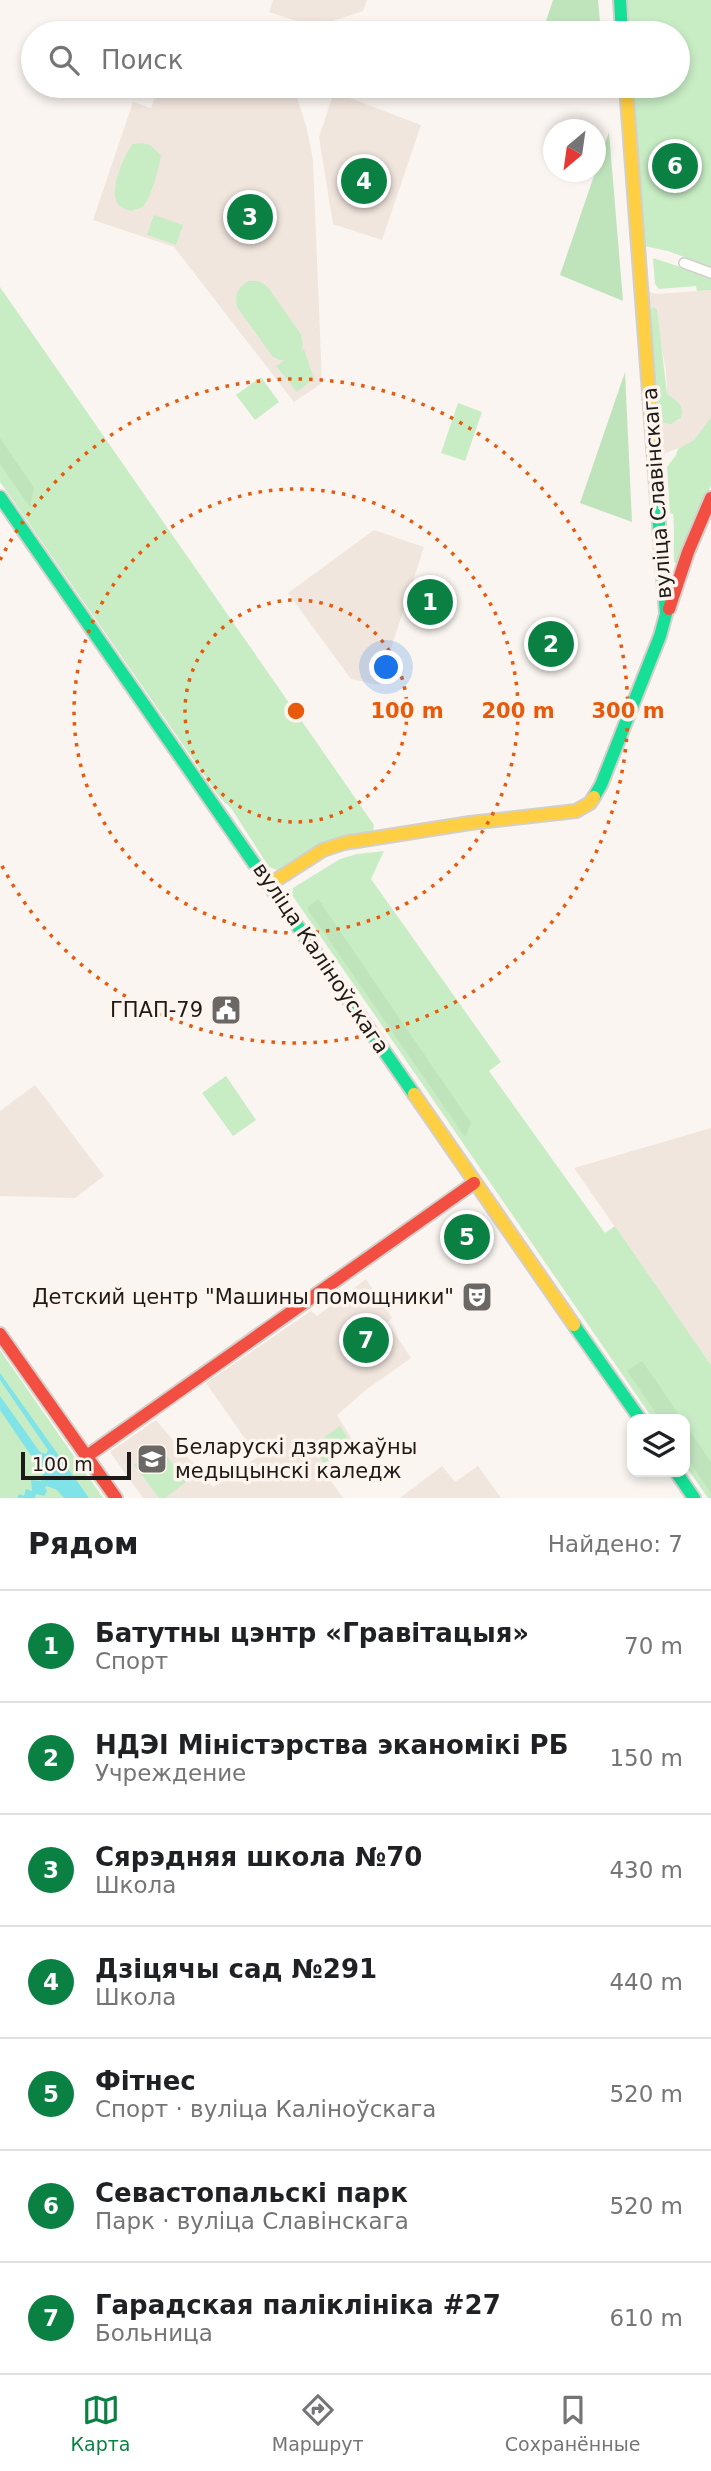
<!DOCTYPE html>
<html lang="ru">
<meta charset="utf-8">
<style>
body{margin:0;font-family:"DejaVu Sans",sans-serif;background:#f6f6f6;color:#202124}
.controls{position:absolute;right:21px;bottom:21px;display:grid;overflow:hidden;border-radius:14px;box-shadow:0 4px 10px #0003}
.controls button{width:63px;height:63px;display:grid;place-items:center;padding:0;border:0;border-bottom:2px solid #e0e0e0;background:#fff;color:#202124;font:35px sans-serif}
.compass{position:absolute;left:543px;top:119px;width:63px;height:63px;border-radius:50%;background:#fff;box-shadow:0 4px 10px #0003;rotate:209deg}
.scale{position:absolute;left:21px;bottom:18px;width:110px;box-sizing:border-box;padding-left:7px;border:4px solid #1d1a18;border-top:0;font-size:19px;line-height:24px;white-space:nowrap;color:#1d1a18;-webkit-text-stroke:5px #fdf4ed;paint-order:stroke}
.you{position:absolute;left:387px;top:668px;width:24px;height:24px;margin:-18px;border:5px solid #fff;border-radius:50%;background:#1a73e8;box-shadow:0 0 0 10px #1a73e833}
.badge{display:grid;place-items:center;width:46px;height:46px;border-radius:50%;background:#0b8043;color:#fff;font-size:23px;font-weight:700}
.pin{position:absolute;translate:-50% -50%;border:4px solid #fff;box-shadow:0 2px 7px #0006}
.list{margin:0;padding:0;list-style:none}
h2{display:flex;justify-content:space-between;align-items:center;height:91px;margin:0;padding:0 28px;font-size:30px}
h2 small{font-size:23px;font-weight:400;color:#757577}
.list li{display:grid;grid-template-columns:46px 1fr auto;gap:21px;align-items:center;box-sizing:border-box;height:112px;padding:0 28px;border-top:2px solid #e0e0e0}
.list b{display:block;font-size:26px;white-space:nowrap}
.list p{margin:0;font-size:23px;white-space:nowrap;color:#757577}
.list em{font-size:23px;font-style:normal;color:#757577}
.icon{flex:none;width:38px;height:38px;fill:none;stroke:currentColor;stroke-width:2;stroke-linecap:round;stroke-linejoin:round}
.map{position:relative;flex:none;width:711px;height:1498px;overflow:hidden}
.search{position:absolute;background:#fff;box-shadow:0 4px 10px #0003;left:21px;right:21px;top:21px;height:77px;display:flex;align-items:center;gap:18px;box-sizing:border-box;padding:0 24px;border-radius:38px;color:#757577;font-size:26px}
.sheet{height:875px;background:#fff}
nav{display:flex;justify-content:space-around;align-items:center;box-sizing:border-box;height:98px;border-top:2px solid #e0e0e0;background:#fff;font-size:19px;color:#757577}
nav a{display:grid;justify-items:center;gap:4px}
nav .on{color:#0b8043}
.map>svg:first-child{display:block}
.built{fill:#f1e6de}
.green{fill:#c8edc5}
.forest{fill:#bfe4bc}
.water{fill:#7fe3e8}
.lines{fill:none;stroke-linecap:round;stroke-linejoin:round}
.street-casing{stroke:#d3cfcb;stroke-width:12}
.fast-casing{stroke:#d3cfcb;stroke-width:16}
.slow-casing{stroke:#d3cfcb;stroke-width:16}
.jam-casing{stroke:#d3cfcb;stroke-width:16}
.street{stroke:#fefefd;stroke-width:9}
.fast{stroke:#16e098;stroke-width:12}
.slow{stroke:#ffcf43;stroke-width:12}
.jam{stroke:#f24e42;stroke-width:12}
.ring{fill:none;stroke:#e8590c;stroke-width:3.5;stroke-dasharray:3.5 7}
.labels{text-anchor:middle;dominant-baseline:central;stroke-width:7;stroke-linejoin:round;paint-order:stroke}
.street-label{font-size:21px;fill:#1d1a18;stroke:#fdf4ed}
.poi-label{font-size:21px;fill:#1d1a18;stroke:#fdf4ed;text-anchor:end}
.centre{fill:#e8590c;stroke:#fdf4ed;stroke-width:3.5}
.ring-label{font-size:21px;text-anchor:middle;font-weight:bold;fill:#e8590c;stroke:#fdf4ed;stroke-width:7;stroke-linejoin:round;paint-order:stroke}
</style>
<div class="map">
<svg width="711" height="1498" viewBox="0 0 711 1498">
<rect width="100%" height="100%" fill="#faf5f0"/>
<g class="built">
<path d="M 273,0 L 367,0 L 363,11 L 315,27 L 269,12 Z"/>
<path d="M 159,86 L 292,86 L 294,88 L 307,129 L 313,160 L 322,383 L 294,402 L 174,247 L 93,220 L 133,102 L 151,108 Z"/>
<path d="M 334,92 L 421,125 L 382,240 L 333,224 L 319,137 Z"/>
<path d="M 647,288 L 650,292 L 656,294 L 711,290 L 711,417 L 694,440 L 685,446 L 665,453 L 662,462 L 658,417 L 660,420 L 678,421 L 682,415 L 681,406 L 667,394 L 666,370 L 653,307 L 649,311 Z"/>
<path d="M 374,530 L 424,547 L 379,685 L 351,679 L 288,593 Z"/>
<path d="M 35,1085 L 104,1176 L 75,1198 L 0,1196 L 0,1111 Z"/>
<path d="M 711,1128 L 711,1365 L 574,1168 Z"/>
<path d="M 366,1279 L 392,1318 L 387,1322 L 411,1358 L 367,1389 L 337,1415 L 355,1444 L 321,1467 L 343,1498 L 143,1498 L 110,1452 L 156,1420 L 213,1487 L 258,1457 L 206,1383 L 311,1311 L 317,1316 Z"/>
<path d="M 442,1466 L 455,1482 L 478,1466 L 501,1498 L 400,1498 Z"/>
</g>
<g class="green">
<path d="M 626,0 L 711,0 L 711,267 L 668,251 L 644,246 L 632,86 L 678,86 L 678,33 L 628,33 Z"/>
<path d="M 142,143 L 150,145 L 161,155 C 160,164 151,200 143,206 C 140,209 135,209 132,211 C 128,210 124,209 121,207 C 105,195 124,157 132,144 Z"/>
<path d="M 154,215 L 183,225 L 176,245 L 147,235 Z"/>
<path d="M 653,258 L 711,277 L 711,290 L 697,291 L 696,286 L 659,289 L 655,284 Z"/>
<path d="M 248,281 L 258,281 L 267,286 L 301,334 L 303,344 L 301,350 L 304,349 L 314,379 L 297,392 L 276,366 L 285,360 L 279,360 L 272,356 L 237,307 C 234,294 238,288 248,281 Z"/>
<path d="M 0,287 L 374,825 L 373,831 L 328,841 L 280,871 L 269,867 L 231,808 L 220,798 L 0,482 Z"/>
<path d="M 654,307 L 657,310 L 667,394 C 677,401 685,405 681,418 L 671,424 L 664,423 L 658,417 L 649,310 Z"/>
<path d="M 261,377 L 279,402 L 255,420 L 236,395 Z"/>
<path d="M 458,403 L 482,412 L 465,461 L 441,453 Z"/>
<path d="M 711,417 L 711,485 L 679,565 L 674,562 C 673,545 675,530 673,514 L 670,513 L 667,467 L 676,455 L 678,449 L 694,440 Z"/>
<path d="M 384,851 L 371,879 L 501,1062 L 489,1071 L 605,1233 L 615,1226 L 711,1365 L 711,1498 L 708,1498 L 685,1465 L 685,1419 L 653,1419 L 292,895 L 293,888 L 340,859 L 357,854 Z"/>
<path d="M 226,1076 L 256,1120 L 233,1136 L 202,1093 Z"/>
<path d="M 0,1350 L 103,1498 L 0,1498 Z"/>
<path d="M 340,1426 L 352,1444 L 324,1463 L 312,1446 Z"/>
<path d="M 160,1446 L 186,1482 L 165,1498 L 159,1498 L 134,1465 Z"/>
</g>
<g class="forest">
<path d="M 553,0 L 598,0 L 601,33 L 542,33 Z"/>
<path d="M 609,132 L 623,301 L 560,275 Z"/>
<path d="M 625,372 L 632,522 L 580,503 Z"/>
<path d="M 0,438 L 34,488 L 30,507 L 0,464 Z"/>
<path d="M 318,899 L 471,1123 L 465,1137 L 307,908 Z"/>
<path d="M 642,1361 L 682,1419 L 660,1419 L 627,1371 Z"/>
<path d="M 685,1424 L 711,1462 L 711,1493 L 685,1455 Z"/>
</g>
<path class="water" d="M 0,1373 L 89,1498 L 64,1498 L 57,1490 L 47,1486 L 45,1487 L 47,1491 L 44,1496 L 36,1494 L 35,1498 L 17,1498 L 19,1494 L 24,1496 L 26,1489 L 32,1491 L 31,1480 L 41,1481 L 43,1473 L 0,1410 L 0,1396 L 40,1452 L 46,1454 L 48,1450 L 0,1380 Z"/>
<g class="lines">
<g class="street-casing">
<path id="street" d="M 684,263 L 711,273"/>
</g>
<g class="fast-casing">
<g id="fast">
<path d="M 620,0 L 622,33"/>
<path d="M 0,497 L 414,1094"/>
<path d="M 594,797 L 601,785 L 660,636 L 666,614 L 656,486"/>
<path d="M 574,1325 L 640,1419"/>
<path d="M 676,1472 L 694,1498"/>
</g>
</g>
<g class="slow-casing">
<g id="slow">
<path d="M 626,86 L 656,486"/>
<path d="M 270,884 L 323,850 L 344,843 L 470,823 L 576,811 L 590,803 L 594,797"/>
<path d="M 414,1094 L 574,1325"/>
</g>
</g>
<g class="jam-casing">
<g id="jam">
<path d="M 669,609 L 688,552 L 711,498"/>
<path d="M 0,1334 L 116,1498"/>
<path d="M 87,1456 L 474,1183"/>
</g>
</g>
<use href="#street" class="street"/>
<use href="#fast" class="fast"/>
<use href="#slow" class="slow"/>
<use href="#jam" class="jam"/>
</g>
<g class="ring">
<circle cx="296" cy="711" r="111"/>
<circle cx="296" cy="711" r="222"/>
<path d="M0 560A332 332 0 1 1 0 862"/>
</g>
<defs>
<g id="civic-square" transform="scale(1.575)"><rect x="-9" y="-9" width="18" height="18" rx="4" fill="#6a6764" stroke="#fdf4ed"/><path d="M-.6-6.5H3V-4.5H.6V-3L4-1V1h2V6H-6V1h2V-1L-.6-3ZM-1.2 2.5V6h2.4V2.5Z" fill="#fff"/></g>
<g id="theatre-square" transform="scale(1.575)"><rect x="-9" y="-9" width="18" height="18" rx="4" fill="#6a6764" stroke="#fdf4ed"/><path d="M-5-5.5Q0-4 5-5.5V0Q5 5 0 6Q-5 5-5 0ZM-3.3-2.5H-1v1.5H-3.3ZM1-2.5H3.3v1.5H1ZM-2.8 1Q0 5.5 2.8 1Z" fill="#fff"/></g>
<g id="university-square" transform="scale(1.575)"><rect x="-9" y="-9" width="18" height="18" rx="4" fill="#6a6764" stroke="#fdf4ed"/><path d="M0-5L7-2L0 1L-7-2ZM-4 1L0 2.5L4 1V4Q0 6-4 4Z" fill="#fff"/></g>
</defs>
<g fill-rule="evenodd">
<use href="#civic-square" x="226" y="1010"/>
<use href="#theatre-square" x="477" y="1297"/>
<use href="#university-square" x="152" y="1459"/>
</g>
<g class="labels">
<g class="street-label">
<text transform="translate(657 493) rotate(-94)">вуліца Славінскага</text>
<text transform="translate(321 958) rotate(56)">вуліца Каліноўскага</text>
</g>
<g class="poi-label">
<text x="203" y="1010">ГПАП-79</text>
<text x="454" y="1297">Детский центр "Машины помощники"</text>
<text x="175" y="1447" text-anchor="start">Беларускі дзяржаўны<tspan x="175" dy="24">медыцынскі каледж</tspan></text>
</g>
</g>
<circle cx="296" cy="711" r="10" class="centre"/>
<g class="ring-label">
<text x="407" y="718">100 m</text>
<text x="518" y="718">200 m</text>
<text x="628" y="718">300 m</text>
</g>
</svg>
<div class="controls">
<button><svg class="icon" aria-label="layers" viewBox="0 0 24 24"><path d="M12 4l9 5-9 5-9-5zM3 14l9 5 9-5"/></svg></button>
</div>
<svg class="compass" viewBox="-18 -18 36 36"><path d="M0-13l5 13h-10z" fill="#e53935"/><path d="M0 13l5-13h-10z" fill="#757577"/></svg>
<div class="scale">100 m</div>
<div class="you"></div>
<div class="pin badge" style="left:430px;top:602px">1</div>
<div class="pin badge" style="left:551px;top:644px">2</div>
<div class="pin badge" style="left:250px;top:217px">3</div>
<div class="pin badge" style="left:364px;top:181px">4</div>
<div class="pin badge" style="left:467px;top:1237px">5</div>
<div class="pin badge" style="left:675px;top:166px">6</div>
<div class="pin badge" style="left:366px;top:1340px">7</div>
<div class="search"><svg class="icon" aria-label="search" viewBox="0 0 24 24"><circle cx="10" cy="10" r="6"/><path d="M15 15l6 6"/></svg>Поиск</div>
</div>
<section class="sheet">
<h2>Рядом<small>Найдено: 7</small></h2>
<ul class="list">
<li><span class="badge">1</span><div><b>Батутны цэнтр «Гравітацыя»</b><p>Спорт</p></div><em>70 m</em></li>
<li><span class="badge">2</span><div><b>НДЭІ Міністэрства эканомікі РБ</b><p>Учреждение</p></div><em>150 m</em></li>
<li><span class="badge">3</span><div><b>Сярэдняя школа №70</b><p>Школа</p></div><em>430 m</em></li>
<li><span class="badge">4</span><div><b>Дзіцячы сад №291</b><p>Школа</p></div><em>440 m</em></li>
<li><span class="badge">5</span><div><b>Фітнес</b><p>Спорт · вуліца Каліноўскага</p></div><em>520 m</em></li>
<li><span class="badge">6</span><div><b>Севастопальскі парк</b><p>Парк · вуліца Славінскага</p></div><em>520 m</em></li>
<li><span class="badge">7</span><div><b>Гарадская паліклініка #27</b><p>Больница</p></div><em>610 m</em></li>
</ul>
</section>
<nav>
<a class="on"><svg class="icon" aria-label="map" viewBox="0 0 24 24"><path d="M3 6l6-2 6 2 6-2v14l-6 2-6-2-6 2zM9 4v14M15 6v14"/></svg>Карта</a>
<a><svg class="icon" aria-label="directions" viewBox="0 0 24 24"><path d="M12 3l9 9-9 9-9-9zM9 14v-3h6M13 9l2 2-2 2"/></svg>Маршрут</a>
<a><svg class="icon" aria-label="saved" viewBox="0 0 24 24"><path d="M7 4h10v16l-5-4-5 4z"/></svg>Сохранённые</a>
</nav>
